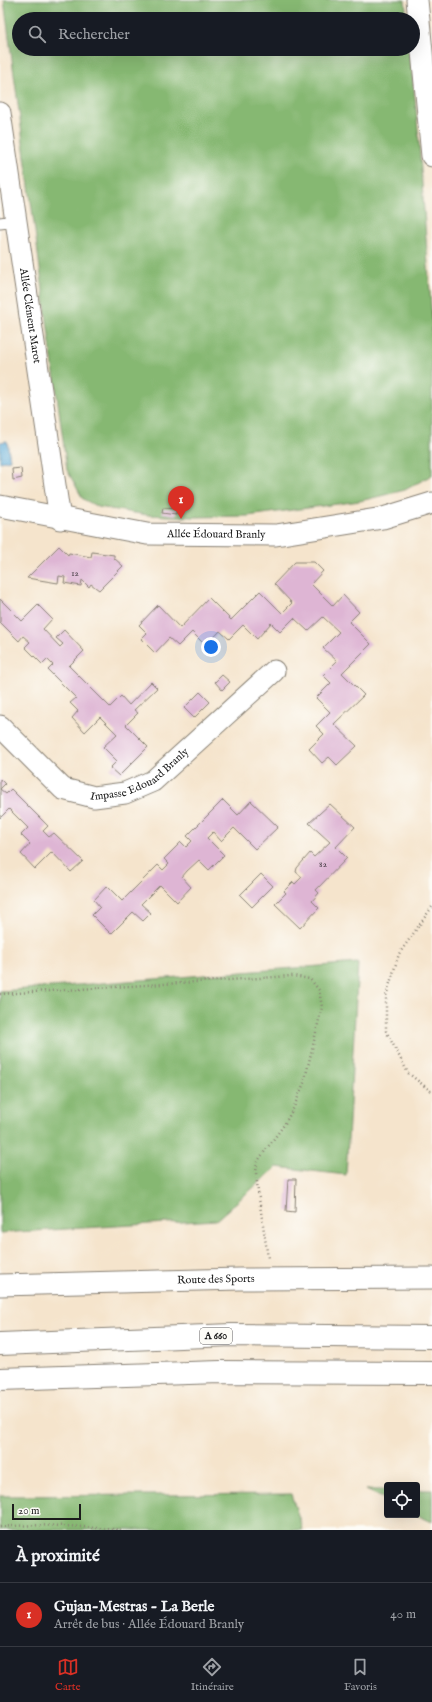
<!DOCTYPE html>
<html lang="fr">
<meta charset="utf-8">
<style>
body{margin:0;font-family:"IM FELL English",serif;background:#20242c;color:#f1f3f6}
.controls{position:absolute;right:12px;bottom:12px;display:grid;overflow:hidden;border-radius:4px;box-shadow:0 4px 16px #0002}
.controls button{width:36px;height:36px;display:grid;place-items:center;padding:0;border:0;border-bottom:1px solid #363941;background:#171b24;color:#f1f3f6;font:20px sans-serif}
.scale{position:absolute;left:12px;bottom:10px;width:69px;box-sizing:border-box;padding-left:4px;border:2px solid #1c1c1c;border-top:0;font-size:11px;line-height:14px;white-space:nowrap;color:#1c1c1c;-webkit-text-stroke:3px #fdfcf7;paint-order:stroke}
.you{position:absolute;left:211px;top:647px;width:14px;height:14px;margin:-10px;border:3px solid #fff;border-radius:50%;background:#1a73e8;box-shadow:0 0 0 6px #1a73e833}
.badge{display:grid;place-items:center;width:26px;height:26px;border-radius:50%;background:#d93025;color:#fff;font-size:13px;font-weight:700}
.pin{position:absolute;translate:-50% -33px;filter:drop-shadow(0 1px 2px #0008)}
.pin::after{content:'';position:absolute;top:21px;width:14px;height:12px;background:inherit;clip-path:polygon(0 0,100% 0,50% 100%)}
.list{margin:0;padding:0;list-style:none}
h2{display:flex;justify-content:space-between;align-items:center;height:52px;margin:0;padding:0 16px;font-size:17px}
h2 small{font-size:13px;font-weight:400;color:#9ea1a6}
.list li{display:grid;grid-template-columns:26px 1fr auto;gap:12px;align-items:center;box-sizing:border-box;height:64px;padding:0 16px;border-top:1px solid #363941}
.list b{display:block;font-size:15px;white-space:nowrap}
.list p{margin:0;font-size:13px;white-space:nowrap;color:#9ea1a6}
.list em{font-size:13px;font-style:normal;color:#9ea1a6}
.icon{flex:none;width:22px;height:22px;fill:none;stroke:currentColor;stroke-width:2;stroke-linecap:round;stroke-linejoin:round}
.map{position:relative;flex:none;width:432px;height:1530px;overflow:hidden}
.search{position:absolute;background:#171b24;box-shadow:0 4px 16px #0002;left:12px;right:12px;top:12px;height:44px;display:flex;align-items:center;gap:10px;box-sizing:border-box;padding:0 14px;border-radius:22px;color:#9ea1a6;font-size:15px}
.sheet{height:116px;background:#171b24}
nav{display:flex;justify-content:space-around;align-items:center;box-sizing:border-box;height:56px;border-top:1px solid #363941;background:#171b24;font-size:11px;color:#9ea1a6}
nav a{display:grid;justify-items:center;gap:2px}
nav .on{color:#d93025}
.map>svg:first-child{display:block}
.forest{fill:#86b872;stroke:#516a47}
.water{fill:#5eabd7;stroke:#3d647a}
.building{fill:#deb5d4}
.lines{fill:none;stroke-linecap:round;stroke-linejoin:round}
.service-casing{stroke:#888074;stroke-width:13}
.minor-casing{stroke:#888074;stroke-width:23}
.motorway-casing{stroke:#888074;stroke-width:24}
.path{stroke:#888074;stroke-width:2.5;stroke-dasharray:1 3;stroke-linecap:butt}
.service{stroke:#fff;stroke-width:11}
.minor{stroke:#fff;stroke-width:21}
.motorway{stroke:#fff;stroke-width:22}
.labels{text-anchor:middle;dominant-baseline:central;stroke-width:3;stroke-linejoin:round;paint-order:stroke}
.number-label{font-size:9px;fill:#4c424a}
.shield{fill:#fdfcf7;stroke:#605f5e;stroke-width:1}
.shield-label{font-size:10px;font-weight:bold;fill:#1c1c1c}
.street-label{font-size:11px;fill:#1c1c1c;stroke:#fdfcf7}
</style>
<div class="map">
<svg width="432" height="1530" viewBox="0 0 432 1530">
<rect width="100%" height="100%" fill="#fdfcf7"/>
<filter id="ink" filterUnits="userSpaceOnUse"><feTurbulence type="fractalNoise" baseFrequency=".025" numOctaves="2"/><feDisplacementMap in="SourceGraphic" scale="8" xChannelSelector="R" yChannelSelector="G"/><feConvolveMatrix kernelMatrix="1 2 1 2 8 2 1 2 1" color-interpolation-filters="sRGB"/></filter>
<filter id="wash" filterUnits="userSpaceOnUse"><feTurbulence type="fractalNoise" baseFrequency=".012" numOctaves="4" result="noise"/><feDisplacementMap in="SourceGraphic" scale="16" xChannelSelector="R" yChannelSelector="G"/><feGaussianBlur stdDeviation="0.9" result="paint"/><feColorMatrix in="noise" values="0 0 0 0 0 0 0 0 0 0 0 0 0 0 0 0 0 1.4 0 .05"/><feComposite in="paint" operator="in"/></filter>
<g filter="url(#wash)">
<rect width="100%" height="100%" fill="#f5e4cc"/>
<g class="forest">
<path d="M 4,0 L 405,0 L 407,19 L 19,19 L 19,49 L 410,49 L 418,129 L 432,320 L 432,475 L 405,490 L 360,501 L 248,516 L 193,517 L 147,515 L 98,507 L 83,499 L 67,470 Z"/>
<path d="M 358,963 L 346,1175 L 277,1167 L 216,1220 L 0,1233 L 0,991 Z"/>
<path d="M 366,1490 L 387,1490 L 387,1500 Z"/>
<path d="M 417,1490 L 432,1490 L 432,1522 L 417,1515 Z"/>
<path d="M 291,1494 L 303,1530 L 0,1530 L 0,1496 Z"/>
</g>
<path class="water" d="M 7,441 L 10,460 L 0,462 L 0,442 Z"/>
<g id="blocks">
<g class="building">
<path d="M 21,468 L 22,478 L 13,480 L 12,469 Z"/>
<path d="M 163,508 L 177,509 L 176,515 L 162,513 Z"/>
<path d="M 59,546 L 68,555 L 69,553 L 91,557 L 92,552 L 114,555 L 114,558 L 123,566 L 99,590 L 91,584 L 89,587 L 82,580 L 81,586 L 64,583 L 65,577 L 59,576 L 58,583 L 27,578 Z"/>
<path d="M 295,562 L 314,562 L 323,571 L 311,584 L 333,606 L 343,595 L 359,612 L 349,622 L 371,644 L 342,673 L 364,695 L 334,724 L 357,746 L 337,765 L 329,757 L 322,763 L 309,749 L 324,734 L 316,726 L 330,712 L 316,698 L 331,683 L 323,675 L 337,661 L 323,648 L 339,632 L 323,617 L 308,631 L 294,618 L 280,632 L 271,623 L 257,639 L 243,625 L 229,639 L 220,631 L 206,646 L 192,632 L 178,646 L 169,638 L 155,653 L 141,639 L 147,633 L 139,625 L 158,605 L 180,628 L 209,598 L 231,620 L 260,591 L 282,613 L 292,603 L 274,584 Z"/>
<path d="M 0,599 L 22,621 L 38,605 L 52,619 L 43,629 L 60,647 L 63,644 L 56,638 L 64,630 L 84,651 L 69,666 L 110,707 L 121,696 L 129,705 L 151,682 L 157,688 L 134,710 L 138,713 L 126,725 L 148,747 L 119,776 L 110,768 L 117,761 L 103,747 L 117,734 L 100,717 L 85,732 L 72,718 L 78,711 L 70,703 L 76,698 L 48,670 L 53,665 L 47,659 L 42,664 L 25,647 L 30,642 L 23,636 L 19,641 L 0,622 Z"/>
<path d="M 222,675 L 230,682 L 222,690 L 215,682 Z"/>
<path d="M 200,692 L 210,702 L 194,718 L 184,708 Z"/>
<path d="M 0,779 L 5,784 L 0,789 L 6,794 L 11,789 L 48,826 L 43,831 L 49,837 L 54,833 L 83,861 L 71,872 L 52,852 L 35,869 L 21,854 L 30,844 L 21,835 L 28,828 L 9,809 L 0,818 Z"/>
<path d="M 223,800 L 238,815 L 251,801 L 278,827 L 255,849 L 234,828 L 221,841 L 213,832 L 207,838 L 224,855 L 209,870 L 199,860 L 187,871 L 182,877 L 191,887 L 177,902 L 160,885 L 141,904 L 151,913 L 143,921 L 133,912 L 111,934 L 92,915 L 100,907 L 94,900 L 107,886 L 122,901 L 158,865 L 163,870 L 169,864 L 164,859 L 181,842 L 186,847 L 192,841 L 187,836 Z"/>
<path d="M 330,804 L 355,827 L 336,847 L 347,858 L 316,890 L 319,893 L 312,901 L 319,908 L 300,928 L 275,904 L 286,893 L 284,891 L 293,882 L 295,884 L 302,877 L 296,872 L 297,868 L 310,853 L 314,857 L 330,842 L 309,823 Z"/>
<path d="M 261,874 L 273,886 L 252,907 L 240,895 Z"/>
<path d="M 288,1179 L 296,1179 L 295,1212 L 286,1211 Z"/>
</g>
</g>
</g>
<g filter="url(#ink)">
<use href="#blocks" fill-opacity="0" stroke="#888074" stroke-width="1"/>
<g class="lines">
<g class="service-casing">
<path id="service" d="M 0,223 L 16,221"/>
</g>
<g class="minor-casing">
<g id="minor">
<path d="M 417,0 L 432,156"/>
<path id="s1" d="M 0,113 L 60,519"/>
<path id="s2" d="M 0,506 L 147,534 L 276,535 L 383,518 L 432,503"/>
<path id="s3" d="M 0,726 L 63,789 L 94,797 L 125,793 L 153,781 L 274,671"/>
<path id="s4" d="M 0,1285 L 240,1279 L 432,1278"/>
</g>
</g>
<g class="motorway-casing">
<g id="motorway">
<path d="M 0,1344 L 232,1335 L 432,1337"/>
<path d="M 0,1379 L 220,1372 L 432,1373"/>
</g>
</g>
<g class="path">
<path d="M 432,907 L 399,954 L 386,996 L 386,1031 L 408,1073 L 432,1092"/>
<path d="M 0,994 L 293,976 L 310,979 L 319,990 L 322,1007 L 304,1083 L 293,1109 L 284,1125 L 257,1162 L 256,1173 L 258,1192 L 268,1258"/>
<path d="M 0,1527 C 41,1523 83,1527 124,1530"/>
</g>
<use href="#service" class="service"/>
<use href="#minor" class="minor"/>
<use href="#motorway" class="motorway"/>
</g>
</g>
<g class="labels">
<g class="number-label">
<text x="75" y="573">12</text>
<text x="323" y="864">82</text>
</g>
<rect class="shield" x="200" y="1328" width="32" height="16" rx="3"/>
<g class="shield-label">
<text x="216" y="1336">A 660</text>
</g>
<g class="street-label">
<text stroke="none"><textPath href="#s1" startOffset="205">Allée Clément Marot</textPath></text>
<text stroke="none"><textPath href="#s2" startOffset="219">Allée Édouard Branly</textPath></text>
<text stroke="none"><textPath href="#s3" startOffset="173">Impasse Edouard Branly</textPath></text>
<text stroke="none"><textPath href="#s4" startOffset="216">Route des Sports</textPath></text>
</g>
</g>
</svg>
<div class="controls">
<button><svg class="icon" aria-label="locate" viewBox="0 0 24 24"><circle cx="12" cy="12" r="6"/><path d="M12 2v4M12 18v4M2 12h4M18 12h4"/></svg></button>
</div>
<div class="scale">20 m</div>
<div class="you"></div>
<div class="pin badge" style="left:181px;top:519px">1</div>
<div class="search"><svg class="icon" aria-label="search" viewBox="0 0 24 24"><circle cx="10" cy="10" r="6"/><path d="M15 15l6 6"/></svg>Rechercher</div>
</div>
<section class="sheet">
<h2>À proximité<small></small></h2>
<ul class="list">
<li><span class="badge">1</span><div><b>Gujan-Mestras - La Berle</b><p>Arrêt de bus · Allée Édouard Branly</p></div><em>40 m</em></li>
</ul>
</section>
<nav>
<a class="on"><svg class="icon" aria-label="map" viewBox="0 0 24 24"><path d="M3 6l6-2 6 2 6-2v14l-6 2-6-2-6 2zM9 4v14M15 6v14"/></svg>Carte</a>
<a><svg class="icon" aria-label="directions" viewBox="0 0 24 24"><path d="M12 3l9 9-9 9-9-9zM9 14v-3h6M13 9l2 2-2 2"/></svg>Itinéraire</a>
<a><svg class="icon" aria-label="saved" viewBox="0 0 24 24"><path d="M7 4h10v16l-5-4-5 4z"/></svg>Favoris</a>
</nav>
